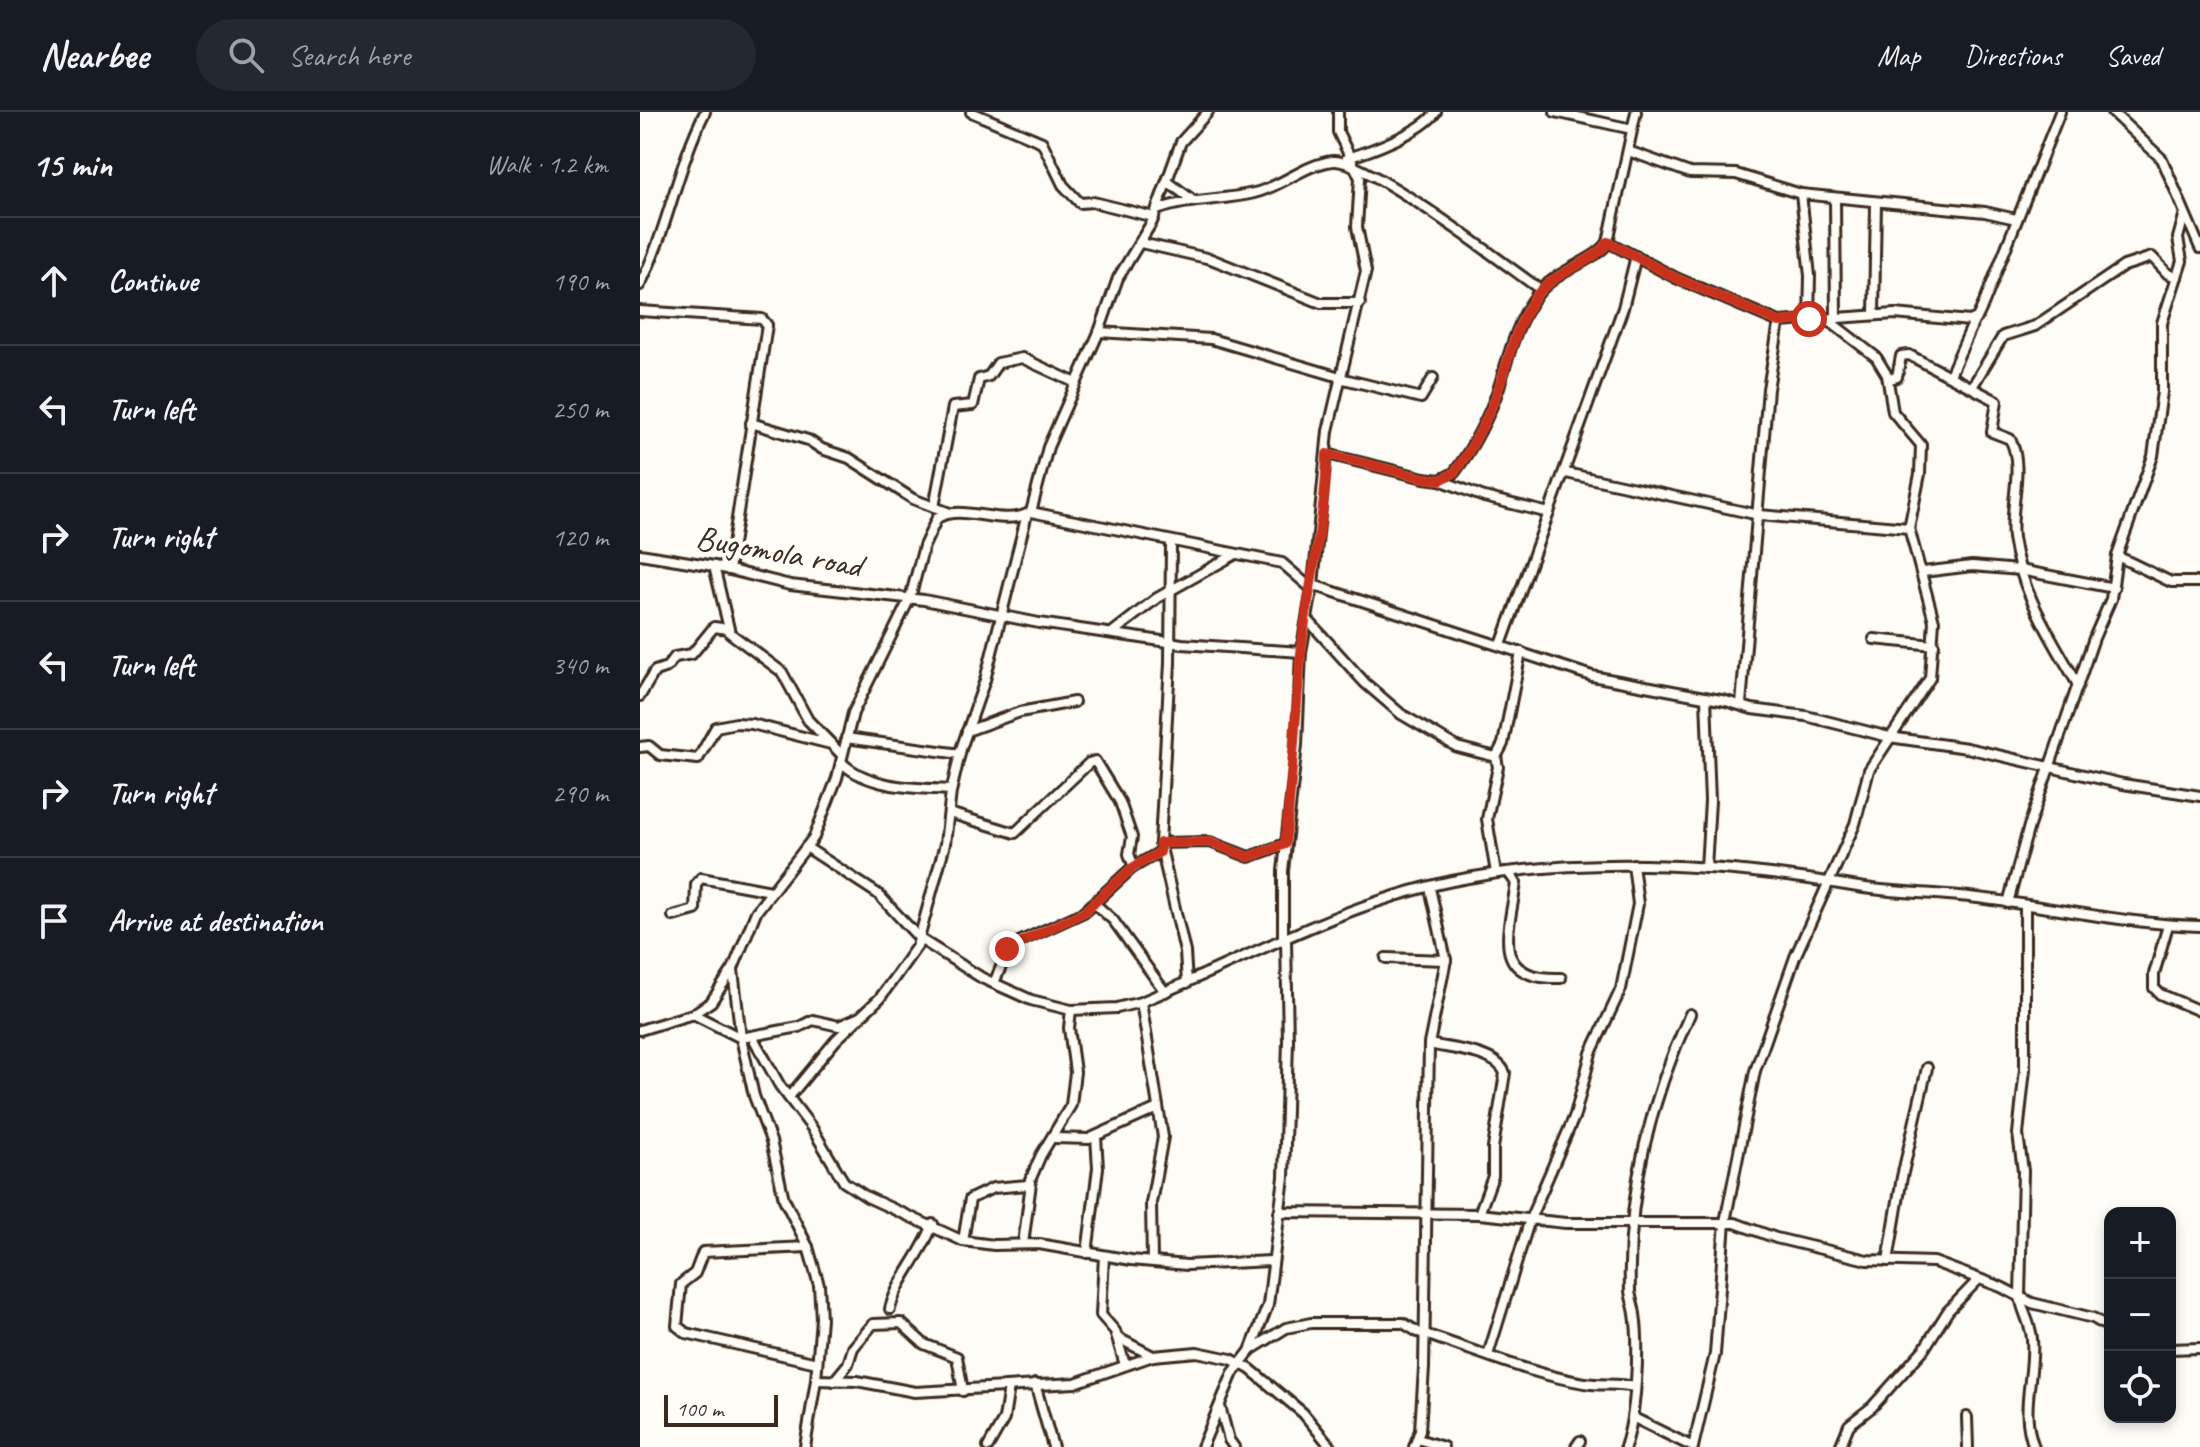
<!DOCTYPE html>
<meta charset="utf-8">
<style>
body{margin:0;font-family:Caveat,sans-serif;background:#242831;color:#f1f3f6}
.controls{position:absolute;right:24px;bottom:24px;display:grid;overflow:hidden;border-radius:16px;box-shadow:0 4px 12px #0003}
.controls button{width:72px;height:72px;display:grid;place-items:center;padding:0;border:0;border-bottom:2px solid #363941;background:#171b24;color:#f1f3f6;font:40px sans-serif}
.scale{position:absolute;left:24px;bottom:20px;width:114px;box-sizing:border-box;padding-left:8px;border:4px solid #3b2a1e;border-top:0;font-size:22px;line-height:28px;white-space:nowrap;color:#3b2a1e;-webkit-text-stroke:6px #fdfcf7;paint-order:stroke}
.stop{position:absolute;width:24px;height:24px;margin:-18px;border:6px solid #c8321e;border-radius:50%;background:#fff}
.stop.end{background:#c8321e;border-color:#fff;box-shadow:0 2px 8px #0008}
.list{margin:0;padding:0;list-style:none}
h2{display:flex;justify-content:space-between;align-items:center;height:104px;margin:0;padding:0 32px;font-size:34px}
h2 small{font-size:26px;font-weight:400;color:#9ea1a6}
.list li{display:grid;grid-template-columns:52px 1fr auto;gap:24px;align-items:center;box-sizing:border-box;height:128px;padding:0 32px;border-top:2px solid #363941}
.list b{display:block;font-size:30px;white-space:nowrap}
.list em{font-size:26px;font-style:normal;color:#9ea1a6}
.icon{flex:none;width:44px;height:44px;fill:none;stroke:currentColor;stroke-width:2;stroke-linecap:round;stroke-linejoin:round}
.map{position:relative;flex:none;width:1560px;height:1335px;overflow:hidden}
header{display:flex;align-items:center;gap:48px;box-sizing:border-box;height:112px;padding:0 40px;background:#171b24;border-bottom:2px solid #363941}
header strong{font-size:38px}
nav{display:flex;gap:44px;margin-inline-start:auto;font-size:28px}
.search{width:560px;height:72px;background:#242831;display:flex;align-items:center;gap:20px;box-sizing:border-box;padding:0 28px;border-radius:44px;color:#9ea1a6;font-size:30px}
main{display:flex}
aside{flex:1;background:#171b24}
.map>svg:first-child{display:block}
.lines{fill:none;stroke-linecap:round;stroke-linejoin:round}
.minor-casing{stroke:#3b2a1e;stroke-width:14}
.minor{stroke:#fdfcf7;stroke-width:8}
.route{stroke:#c8321e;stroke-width:10}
.labels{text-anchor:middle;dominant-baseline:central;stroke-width:8;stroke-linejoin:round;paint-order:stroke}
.street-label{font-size:34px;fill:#3b2a1e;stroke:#fdfcf7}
</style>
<header>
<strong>Nearbee</strong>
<div class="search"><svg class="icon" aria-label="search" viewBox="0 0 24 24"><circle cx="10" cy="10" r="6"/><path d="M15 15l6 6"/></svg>Search here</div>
<nav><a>Map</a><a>Directions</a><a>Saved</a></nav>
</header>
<main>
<aside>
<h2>15 min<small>Walk · 1.2 km</small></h2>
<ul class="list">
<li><svg class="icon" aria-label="ahead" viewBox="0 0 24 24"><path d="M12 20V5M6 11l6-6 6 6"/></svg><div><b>Continue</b></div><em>190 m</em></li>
<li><svg class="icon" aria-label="left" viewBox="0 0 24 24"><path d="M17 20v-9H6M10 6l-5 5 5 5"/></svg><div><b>Turn left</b></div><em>250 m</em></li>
<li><svg class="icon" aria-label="right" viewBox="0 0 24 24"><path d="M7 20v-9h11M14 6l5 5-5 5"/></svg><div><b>Turn right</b></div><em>120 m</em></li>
<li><svg class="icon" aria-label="left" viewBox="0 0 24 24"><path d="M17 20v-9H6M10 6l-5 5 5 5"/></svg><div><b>Turn left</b></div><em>340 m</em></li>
<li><svg class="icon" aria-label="right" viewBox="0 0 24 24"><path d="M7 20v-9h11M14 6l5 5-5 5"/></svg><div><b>Turn right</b></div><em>290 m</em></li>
<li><svg class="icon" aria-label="arrive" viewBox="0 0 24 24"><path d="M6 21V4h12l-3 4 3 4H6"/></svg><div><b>Arrive at destination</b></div></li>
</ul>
</aside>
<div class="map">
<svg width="1560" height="1335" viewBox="0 0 1560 1335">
<rect width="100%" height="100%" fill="#fdfcf7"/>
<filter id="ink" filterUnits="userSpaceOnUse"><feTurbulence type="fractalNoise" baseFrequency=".0125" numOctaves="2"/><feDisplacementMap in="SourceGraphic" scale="16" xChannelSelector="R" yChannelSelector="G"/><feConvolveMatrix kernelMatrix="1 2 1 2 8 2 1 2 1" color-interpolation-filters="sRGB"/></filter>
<g filter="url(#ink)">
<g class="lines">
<g class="minor-casing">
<g id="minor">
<path d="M 331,0 L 402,30 L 423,73 L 440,91 L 453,90 L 514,105"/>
<path d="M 915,0 L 992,17"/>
<path d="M 1472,0 L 1522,47 L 1560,136"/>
<path d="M 991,40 L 1050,61 L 1096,62 L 1161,82 L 1345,100 L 1376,107"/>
<path d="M 707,46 C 731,39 782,20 796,0"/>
<path d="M 528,70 L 551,87"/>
<path d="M 1161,82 L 1170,164 L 1169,207"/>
<path d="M 1195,86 L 1196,207"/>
<path d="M 517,98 C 549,86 581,89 614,81 C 641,75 665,52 693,49 C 726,46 867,154 901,178"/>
<path d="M 968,130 L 1036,166 L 1139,210 L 1255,202 L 1330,209 L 1337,206 L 1344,191 L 1420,0"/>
<path d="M 501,131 L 571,147 L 681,191 L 720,191"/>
<path d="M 0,173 C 28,117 37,55 65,0"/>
<path d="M 0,199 L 122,207 L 127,213 L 89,458"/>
<path d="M 1234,202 L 1236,91"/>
<path d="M 1188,208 L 1236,245 L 1247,263 L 1253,300 L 1281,333 L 1280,362 L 1269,416"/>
<path d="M 459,220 L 571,227 L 700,265"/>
<path d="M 1310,263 L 1335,207"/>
<path d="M 700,266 L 781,286 L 793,266"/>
<path d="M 1249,267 L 1257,265 L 1261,244 L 1269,243 L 1357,289 L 1352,320 L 1370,327 C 1385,355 1369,395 1373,426 C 1381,481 1411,525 1438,573"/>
<path d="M 1332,275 L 1363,224 L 1395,214 L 1484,154 L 1512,145 L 1528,162 L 1537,165"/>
<path d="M 111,311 L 168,328 L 182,337 L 209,346 L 273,387 L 310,401"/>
<path d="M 687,342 L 784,366 L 800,368 L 814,361 C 832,337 850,303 859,275 C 869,243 876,211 896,184 C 915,158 958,148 968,130 L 996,0"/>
<path d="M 926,361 L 1119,403 L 1269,416 L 1294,509 L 1290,566 L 1229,658 L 1215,712 L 1155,845 L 1115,959 L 1085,1110 L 1075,1242 L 1053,1335"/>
<path d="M 800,368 L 844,385 L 909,401"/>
<path d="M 294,395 L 313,295 L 333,293 L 339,267 L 349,264 L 358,251 L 382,246 L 436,271"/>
<path d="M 391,400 L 642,451 L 672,477"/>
<path d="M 531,430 L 530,551 L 520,731 L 545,840 L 547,871"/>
<path d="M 0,442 L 74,454 L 150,473 L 284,488 L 399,511 L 542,532 L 661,540"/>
<path d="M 1477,444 L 1531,470 L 1560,470"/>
<path d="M 74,454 L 90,521 L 142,560 L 168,608 L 202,643"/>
<path d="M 1283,460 L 1332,454 L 1380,458 L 1474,476"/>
<path d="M 673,473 L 952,564 L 1086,589 L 1112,597 L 1166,604 L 1249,625 L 1327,636 L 1483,672 L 1560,684"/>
<path d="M 667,507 L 725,571 L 761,602 L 817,635 L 856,645 L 858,655 L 847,707 L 856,761"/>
<path d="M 473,520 L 517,486 L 596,442"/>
<path d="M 1234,527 L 1294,533"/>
<path d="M 861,533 L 983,196 L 996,144"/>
<path d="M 0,584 L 15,559 L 27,555 L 35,545 L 52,542 L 74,515 L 88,517"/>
<path d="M 1066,586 L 1070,689 L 1066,756"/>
<path d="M 1101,592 L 1128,277 L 1139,210"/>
<path d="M 327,619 L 380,600 L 434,590"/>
<path d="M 206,626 L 320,642"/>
<path d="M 0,635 L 9,634 L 20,643 L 58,647 L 76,615 L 96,611 L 112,612 L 191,632"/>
<path d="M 856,645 L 863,632 L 881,540"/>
<path d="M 201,650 C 228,676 274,676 311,678"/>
<path d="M 309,701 L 375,721 L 449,651 L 455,649 L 480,690 L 492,725 L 489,742 L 494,755"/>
<path d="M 520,731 L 570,730 L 609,745 L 645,732"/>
<path d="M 166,735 L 238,782 L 280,827 L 342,866 L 391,888 L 431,898 L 477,896 L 501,890 C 608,846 713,786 828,766 C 955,743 1086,752 1212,774 C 1254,782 1297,780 1338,786 C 1413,795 1485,812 1560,814"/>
<path d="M 868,760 L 876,771 C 869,820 849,868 921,866"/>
<path d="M 1368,791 L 1389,714 L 1454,526 L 1471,487 L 1477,444 L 1513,344 L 1522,280 L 1522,211 L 1542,149 L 1538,126 L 1544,104"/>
<path d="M 455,792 L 473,808 L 525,880"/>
<path d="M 1385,794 L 1385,957 L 1378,1022 L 1383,1059 L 1380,1184 C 1382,1200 1391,1211 1392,1227 C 1395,1265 1379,1297 1394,1335"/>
<path d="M 33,804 L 55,798 L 56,772 L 61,766 L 131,779"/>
<path d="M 1528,813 L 1514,862 L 1514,876 L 1520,882 L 1560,899"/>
<path d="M 643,829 L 643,759 L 657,633 L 661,540 L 673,473 L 688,319 L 726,159 L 717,115 L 720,66 L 698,20 L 698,0"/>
<path d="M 746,846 L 806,848"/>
<path d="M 93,858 L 101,926 L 114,984 L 131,1029 L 144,1087 L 168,1135 L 179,1173 L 181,1206 L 176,1268 L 165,1335"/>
<path d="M 354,871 L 370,834 L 444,800 L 492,756 L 520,740"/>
<path d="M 501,890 L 523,1025 L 511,1091 L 512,1149"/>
<path d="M 53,902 L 101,926 L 159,915 L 173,908 L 199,914 L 220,905"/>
<path d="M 0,918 L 53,902 L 71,890 L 93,857 L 116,800 L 174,725 L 197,666 L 213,601 L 270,486 L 284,434 L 297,406 C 324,390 362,417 391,400 L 408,335 L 459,220 L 478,166 L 512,110 L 541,30 L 568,0"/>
<path d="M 112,924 L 140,974 L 172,1016 L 204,1070 L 227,1085 L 323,1129 L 354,1133 L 399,1132 L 491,1148 L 547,1153 L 631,1149"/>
<path d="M 789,932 C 810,937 856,939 865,961 L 853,1036 L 853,1064 L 839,1102"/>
<path d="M 149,985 L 196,928 L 240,886 L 277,834 L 305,732 L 311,680 L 321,637 L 345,568 L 387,402"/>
<path d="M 414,1026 L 449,1027 L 518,996"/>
<path d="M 639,1100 L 839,1102 L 926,1111 L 1095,1111 L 1136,1126 L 1227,1148 L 1294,1150 L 1361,1175 L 1392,1191 L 1453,1206 L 1470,1216"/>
<path d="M 323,1129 L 330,1087 L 353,1076 L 388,1073 L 401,1043 L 431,993 L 435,960 L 429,916 L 431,898"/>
<path d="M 383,1132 L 391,1071"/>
<path d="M 168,1135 L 63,1140 L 55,1161 L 41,1172 L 37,1214 L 46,1221 L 177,1251"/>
<path d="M 447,1141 L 458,1056 L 456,1025"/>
<path d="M 464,1144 L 461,1203 L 475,1219 L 485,1253"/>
<path d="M 1248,1149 L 1262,1065 L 1287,956"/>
<path d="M 250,1197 C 257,1168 282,1143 293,1112"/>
<path d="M 478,1226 L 513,1244"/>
<path d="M 612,1237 L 646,1216 L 671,1211 L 763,1211 L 778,1220 C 833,1237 888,1262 945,1271 C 961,1274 977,1271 994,1275"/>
<path d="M 1530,1237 L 1560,1236"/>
<path d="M 848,1243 L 890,1107 L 935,1003 L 951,941 L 981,877 L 998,792 L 993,752"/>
<path d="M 176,1268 L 217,1269 L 275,1280 L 435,1271 L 513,1244 L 557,1240 L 591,1247 L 610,1257 L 663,1301 L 691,1335"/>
<path d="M 194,1269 L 208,1252 L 213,1236 L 233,1212 L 261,1211 L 284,1232 L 317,1245 L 323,1279"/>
<path d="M 395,1272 L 413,1335"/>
<path d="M 580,1294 L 589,1328 L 594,1335"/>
<path d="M 1327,1305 L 1328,1335"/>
<path d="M 994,1306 L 1053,1335"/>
<path d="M 778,1327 L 803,1335"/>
<path d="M 348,1335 L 364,1307 L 369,1275"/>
<path d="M 562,1335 L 593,1261 L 610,1239 L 628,1193 L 644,1065 L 648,929 L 646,828"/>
<path d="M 774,1335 L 780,1318 L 784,1256 L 789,932 L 806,848 L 790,776"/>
<path d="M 936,1335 L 940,1329"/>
<path d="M 985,1335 C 996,1304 1000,1235 995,1202 C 994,1194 991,1187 990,1179 C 987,1082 1010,989 1050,902"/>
<path d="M 1200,1335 L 1209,1313 L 1232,1295 L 1284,1237 L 1308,1199 L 1338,1168"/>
</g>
</g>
<use href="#minor" class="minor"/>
</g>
</g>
<g class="lines" filter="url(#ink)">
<path class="route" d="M 367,837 L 444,800 L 492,756 L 520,740 L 520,731 L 570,730 L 609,745 L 645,732 C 652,669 655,606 661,542 C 667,476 686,409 687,342 L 784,366 L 800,368 L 814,361 C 832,337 850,303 859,275 C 870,243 877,211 896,184 C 915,158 958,149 968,130 L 1036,166 L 1139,210 L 1169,207"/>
</g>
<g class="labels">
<g class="street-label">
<text transform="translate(139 439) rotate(10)">Bugomola road</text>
</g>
</g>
</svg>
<div class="controls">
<button>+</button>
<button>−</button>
<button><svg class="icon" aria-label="locate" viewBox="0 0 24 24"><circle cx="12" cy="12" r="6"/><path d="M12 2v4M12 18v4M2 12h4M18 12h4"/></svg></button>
</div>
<div class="scale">100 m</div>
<div class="stop" style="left:1169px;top:207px"></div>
<div class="stop end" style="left:367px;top:837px"></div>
</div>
</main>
